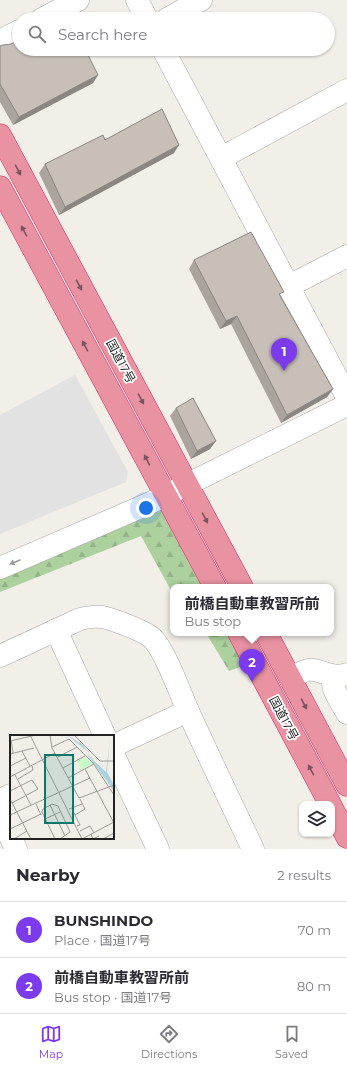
<!DOCTYPE html>
<meta charset="utf-8">
<style>
body{margin:0;font-family:Montserrat,"Noto Sans JP",sans-serif;background:#f2f2f3;color:#2b2b33}
.controls{position:absolute;right:12px;bottom:12px;display:grid;overflow:hidden;border-radius:8px;box-shadow:0 1px 3px #0004}
.controls button{width:36px;height:36px;display:grid;place-items:center;padding:0;border:0;border-bottom:1px solid #e1e1e2;background:#fff;color:#2b2b33;font:20px sans-serif}
.you{position:absolute;left:146px;top:508px;width:14px;height:14px;margin:-10px;border:3px solid #fff;border-radius:50%;background:#1a73e8;box-shadow:0 0 0 6px #1a73e833}
.badge{display:grid;place-items:center;width:26px;height:26px;border-radius:50%;background:#7c3aed;color:#fff;font-size:13px;font-weight:700}
.pin{position:absolute;translate:-50% -33px;filter:drop-shadow(0 1px 2px #0008)}
.pin::after{content:'';position:absolute;top:21px;width:14px;height:12px;background:inherit;clip-path:polygon(0 0,100% 0,50% 100%)}
.popup{position:absolute;left:170px;top:584px;width:164px;height:52px;box-sizing:border-box;display:grid;place-content:center;border-radius:8px;background:#fff;filter:drop-shadow(0 1px 3px #0005);font-size:13px;white-space:nowrap;color:#7c7c81}
.popup b{font-size:15px;color:#2b2b33}
.popup::after{content:'';position:absolute;left:50%;top:100%;margin-left:-8px;border:8px solid transparent;border-top-color:#fff}
.list{margin:0;padding:0;list-style:none}
h2{display:flex;justify-content:space-between;align-items:center;height:52px;margin:0;padding:0 16px;font-size:17px}
h2 small{font-size:13px;font-weight:400;color:#7c7c81}
.list li{display:grid;grid-template-columns:26px 1fr auto;gap:12px;align-items:center;box-sizing:border-box;height:56px;padding:0 16px;border-top:1px solid #e1e1e2}
.list b{display:block;font-size:15px;white-space:nowrap}
.list p{margin:0;font-size:13px;white-space:nowrap;color:#7c7c81}
.list em{font-size:13px;font-style:normal;color:#7c7c81}
.icon{flex:none;width:22px;height:22px;fill:none;stroke:currentColor;stroke-width:2;stroke-linecap:round;stroke-linejoin:round}
.map{position:relative;flex:none;width:347px;height:849px;overflow:hidden}
.search{position:absolute;background:#fff;box-shadow:0 1px 3px #0004;left:12px;right:12px;top:12px;height:44px;display:flex;align-items:center;gap:10px;box-sizing:border-box;padding:0 14px;border-radius:22px;color:#7c7c81;font-size:15px}
.sheet{height:164px;background:#fff}
nav{display:flex;justify-content:space-around;align-items:center;box-sizing:border-box;height:56px;border-top:1px solid #e1e1e2;background:#fff;font-size:11px;color:#7c7c81}
nav a{display:grid;justify-items:center;gap:2px}
nav .on{color:#7c3aed}
.map>svg:first-child{display:block}
.forest{fill:url(#forest-firs)}
.parking{fill:#e2e2e2}
.lines{fill:none;stroke-linecap:round;stroke-linejoin:round}
.minor-casing{stroke:#a9a9a9;stroke-width:23}
.highway-casing{stroke:#dc2a67;stroke-width:23}
.minor{stroke:#fff;stroke-width:22}
.highway{stroke:#e892a2;stroke-width:22}
.wall{fill:#aba49e}
.shaded-wall{fill:#8b8681}
.building{fill:#c7bfb8;stroke:#8b8681}
.oneway{fill:#7b545c}
.oneway2{fill:#9c9c9c}
.labels{text-anchor:middle;dominant-baseline:central;stroke-width:3.5;stroke-linejoin:round;paint-order:stroke}
.street-label{font-size:12px;fill:#222;stroke:#fff}
.inset-road{fill:none;stroke:#9f9d99;stroke-width:1}
.view{fill:#0f766e;fill-opacity:0.15;stroke:#0f766e;stroke-width:2}
.inset-edge{fill:none;stroke:#222;stroke-width:2}
</style>
<div class="map">
<svg width="347" height="849" viewBox="0 0 347 849">
<defs>
<pattern id="forest-firs" width="22" height="20" patternUnits="userSpaceOnUse"><rect width="22" height="20" fill="#add19e"/><path d="M5 1l3.5 6h-7zM16 11l3.5 6h-7z" fill="#95b388"/></pattern>
</defs>
<rect width="100%" height="100%" fill="#f2efe9"/>
<g class="forest">
<path d="M 164,504 L 208,587 L 173,587 L 173,594 L 141,536 L 0,592 L 0,576 Z"/>
<path d="M 206,633 L 232,633 L 248,664 L 229,671 Z"/>
</g>
<path class="parking" d="M 75,375 L 128,472 L 126,482 L 0,534 L 0,415 Z"/>
<g class="lines">
<g class="minor-casing">
<g id="minor">
<path d="M 137,0 L 147,19"/>
<path d="M 42,19 L 78,0"/>
<path d="M 167,19 L 201,0"/>
<path d="M 0,41 L 19,31"/>
<path d="M 163,49 L 347,397"/>
<path d="M 221,158 L 347,90"/>
<path d="M 289,286 L 347,256"/>
<path d="M 0,568 L 148,504 L 347,405"/>
<path d="M 56,630 L 105,736"/>
<path d="M 0,656 L 80,619 C 87,617 94,616 102,617 C 112,619 145,631 152,638 C 165,650 180,693 188,711 C 209,757 231,803 253,849"/>
<path d="M 334,676 C 329,687 341,702 347,713"/>
<path d="M 290,678 C 296,676 302,671 308,670 C 321,668 330,680 347,674"/>
<path d="M 113,746 L 188,711"/>
<path d="M 113,754 L 158,849"/>
<path d="M 0,800 L 11,795"/>
<path d="M 0,815 L 16,849"/>
</g>
</g>
<g class="highway-casing">
<g id="highway">
<path d="M 0,135 L 242,587"/>
<path d="M 0,187 L 215,587"/>
<path d="M 239,633 L 330,804"/>
<path d="M 266,633 L 347,785"/>
<path d="M 332,808 L 347,837"/>
</g>
</g>
<use href="#minor" class="minor"/>
<use href="#highway" class="highway"/>
</g>
<g class="wall">
<path d="M 0,46 L 98,75 L 93,83 L 13,125 L 0,102 Z"/>
<path d="M 105,140 L 174,153 L 59,215 L 39,173 L 45,164 Z"/>
<path d="M 194,260 L 281,296 L 333,389 L 327,397 L 281,423 L 231,324 L 220,329 L 189,269 Z"/>
<path d="M 176,408 L 210,449 L 191,459 L 170,416 Z"/>
</g>
<g class="shaded-wall">
<path d="M 98,75 L 93,83 L 13,125 L 19,117 Z"/>
<path d="M 179,145 L 174,153 L 59,215 L 65,207 Z"/>
<path d="M 237,316 L 231,324 L 220,329 L 226,321 Z"/>
<path d="M 333,389 L 327,397 L 281,423 L 287,415 Z"/>
<path d="M 216,441 L 210,449 L 191,459 L 197,451 Z"/>
</g>
<g class="building">
<path d="M 67,15 L 70,19 L 59,19 Z"/>
<path d="M 19,40 L 19,49 L 85,49 L 98,75 L 19,117 L 0,84 L 0,46 L 3,45 L 11,44 Z"/>
<path d="M 162,109 L 179,145 L 65,207 L 45,164 L 103,135 L 105,140 Z"/>
<path d="M 251,232 L 284,292 L 279,294 L 333,389 L 287,415 L 237,316 L 226,321 L 194,260 Z"/>
<path d="M 193,398 L 216,441 L 197,451 L 176,408 Z"/>
</g>
<defs><path id="oneway-solid" d="M-6-.8H1V-3.2L6.5 0L1 3.2V.8H-6Z"/></defs>
<g class="oneway">
<use href="#oneway-solid" transform="translate(18 170) rotate(62)"/>
<use href="#oneway-solid" transform="translate(24 231) rotate(-118)"/>
<use href="#oneway-solid" transform="translate(79 285) rotate(62)"/>
<use href="#oneway-solid" transform="translate(85 346) rotate(-118)"/>
<use href="#oneway-solid" transform="translate(141 399) rotate(62)"/>
<use href="#oneway-solid" transform="translate(147 460) rotate(-118)"/>
<use href="#oneway-solid" transform="translate(205 518) rotate(62)"/>
<use href="#oneway-solid" transform="translate(304 704) rotate(62)"/>
<use href="#oneway-solid" transform="translate(311 770) rotate(-118)"/>
</g>
<use class="oneway2" href="#oneway-solid" transform="translate(15 562) rotate(157)"/>
<g class="labels">
<g class="street-label">
<text transform="translate(121 361) rotate(62)">国道17号</text>
<text transform="translate(284 718) rotate(62)">国道17号</text>
</g>
</g>
<g transform="translate(10 735)">
<rect width="104" height="104" fill="#f2efe9"/>
<path d="M 75,22 L 83,29 L 72,35 L 67,26 Z" fill="#c8facc"/>
<path d="M 57,0 L 73,10 L 78,17 L 80,22 L 86,24 L 81,23 L 96,37 L 100,4 L 97,37 L 104,50 L 104,56 L 79,22 L 78,17 Z" fill="#aad3df"/>
<path class="inset-road" d="M 20,0 L 72,104M 40,0 L 42,13 L 69,63 L 104,50M 64,0 L 90,26 L 104,26M 1,5 L 3,18M 0,6 L 26,0M 42,12 L 59,4 L 83,28 L 104,60M 12,16 L 20,31M 0,19 L 24,13M 48,22 L 67,12M 0,31 L 16,23M 53,33 L 75,21M 75,34 L 104,88M 5,40 L 21,70M 0,42 L 45,18M 58,43 L 84,29M 8,44 L 23,35 L 22,31M 0,56 L 22,45 L 28,54 L 2,68M 0,64 L 21,104M 26,69 L 31,80M 40,70 L 55,101M 59,74 L 72,69M 62,74 L 70,90 L 67,91M 0,80 L 80,43M 65,80 L 75,74 L 70,64M 35,84 L 50,77M 0,94 L 31,79M 70,96 L 80,91 L 84,98M 81,99 L 83,104 L 89,101M 4,104 L 17,96M 45,104 L 32,77 L 33,74 L 42,69 L 48,71 L 60,97 L 50,104M 72,104 L 104,87M 93,104 L 104,98"/>
<path class="view" d="M 35,20 L 63,20 L 63,88 L 35,88 Z"/>
<rect width="104" height="104" class="inset-edge"/>
</g>
</svg>
<div class="controls">
<button><svg class="icon" aria-label="layers" viewBox="0 0 24 24"><path d="M12 4l9 5-9 5-9-5zM3 14l9 5 9-5"/></svg></button>
</div>
<div class="you"></div>
<div class="pin badge" style="left:284px;top:371px">1</div>
<div class="pin badge" style="left:252px;top:682px">2</div>
<div class="popup"><b>前橋自動車教習所前</b>Bus stop</div>
<div class="search"><svg class="icon" aria-label="search" viewBox="0 0 24 24"><circle cx="10" cy="10" r="6"/><path d="M15 15l6 6"/></svg>Search here</div>
</div>
<section class="sheet">
<h2>Nearby<small>2 results</small></h2>
<ul class="list">
<li><span class="badge">1</span><div><b>BUNSHINDO</b><p>Place · 国道17号</p></div><em>70 m</em></li>
<li><span class="badge">2</span><div><b>前橋自動車教習所前</b><p>Bus stop · 国道17号</p></div><em>80 m</em></li>
</ul>
</section>
<nav>
<a class="on"><svg class="icon" aria-label="map" viewBox="0 0 24 24"><path d="M3 6l6-2 6 2 6-2v14l-6 2-6-2-6 2zM9 4v14M15 6v14"/></svg>Map</a>
<a><svg class="icon" aria-label="directions" viewBox="0 0 24 24"><path d="M12 3l9 9-9 9-9-9zM9 14v-3h6M13 9l2 2-2 2"/></svg>Directions</a>
<a><svg class="icon" aria-label="saved" viewBox="0 0 24 24"><path d="M7 4h10v16l-5-4-5 4z"/></svg>Saved</a>
</nav>
